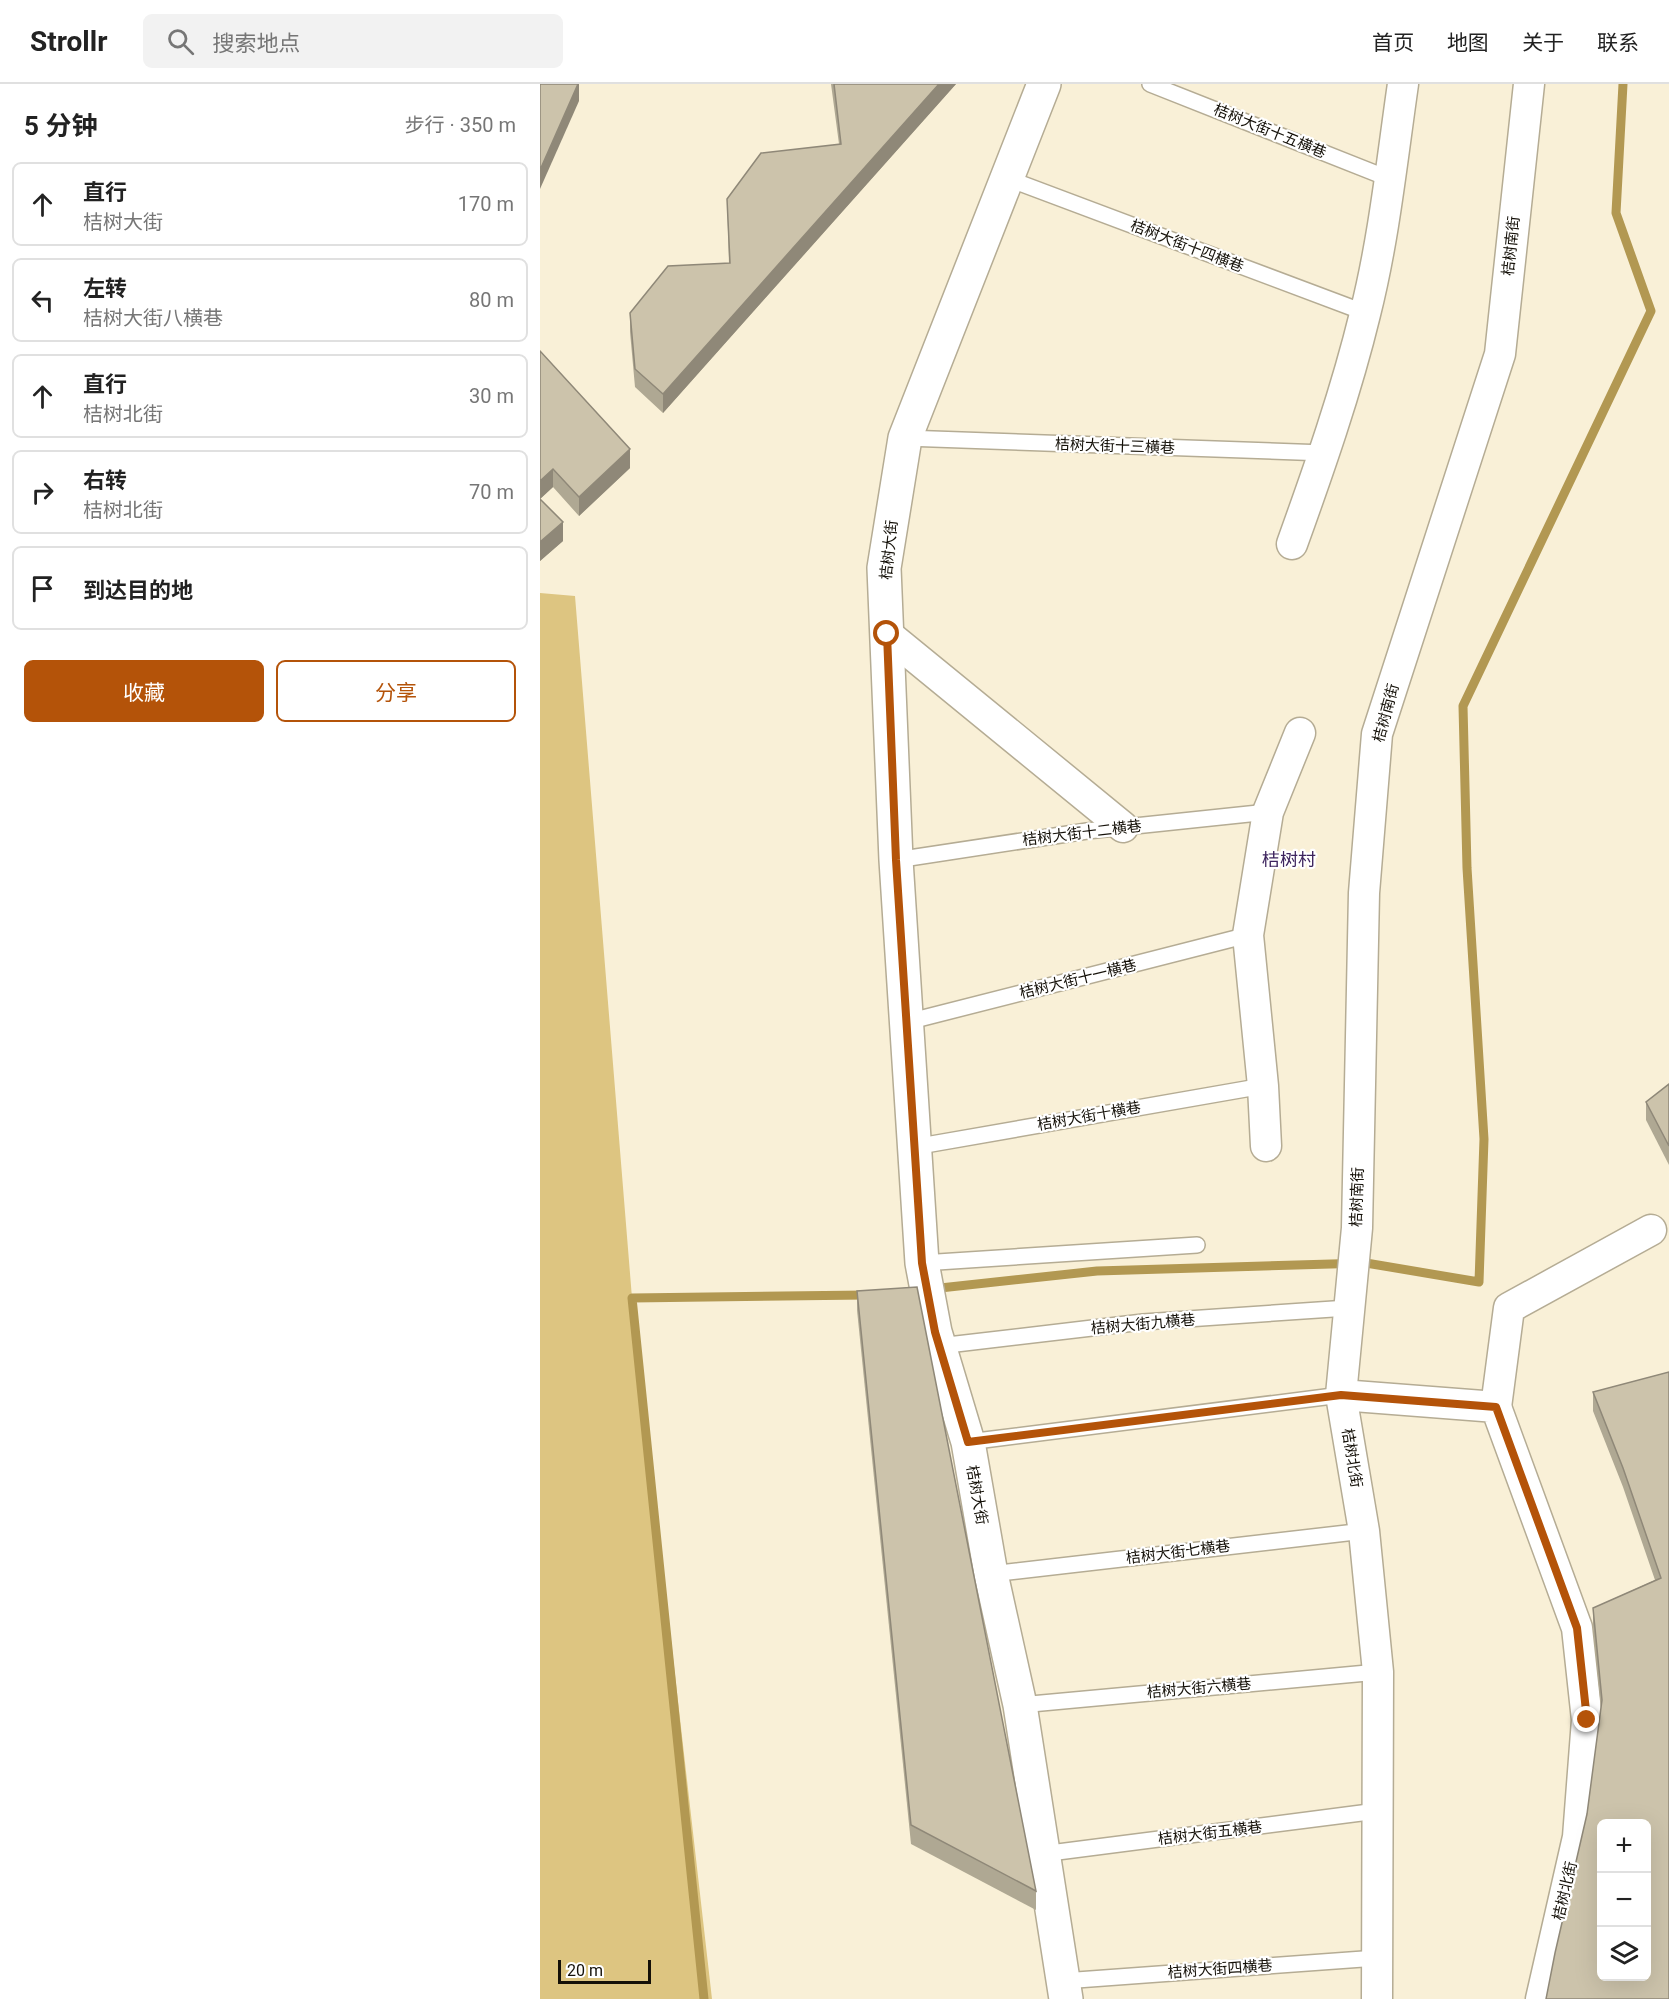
<!DOCTYPE html>
<html lang="zh">
<meta charset="utf-8">
<style>
body{margin:0;font-family:Roboto,"Noto Sans SC",sans-serif;background:#f2f2f2;color:#222}
.controls{position:absolute;right:18px;bottom:18px;display:grid;overflow:hidden;border-radius:9px;box-shadow:0 6px 24px #0002}
.controls button{width:54px;height:54px;display:grid;place-items:center;padding:0;border:0;border-bottom:2px solid #e0e0e0;background:#fff;color:#222;font:30px sans-serif}
.scale{position:absolute;left:18px;bottom:15px;width:93px;box-sizing:border-box;padding-left:6px;border:3px solid #141008;border-top:0;font-size:16px;line-height:21px;white-space:nowrap;color:#141008;-webkit-text-stroke:4px #fff;paint-order:stroke}
.stop{position:absolute;width:18px;height:18px;margin:-14px;border:4px solid #b45309;border-radius:50%;background:#fff}
.stop.end{background:#b45309;border-color:#fff;box-shadow:0 2px 6px #0008}
.list{margin:0;padding:0;list-style:none}
h2{display:flex;justify-content:space-between;align-items:center;height:78px;margin:0;padding:0 24px;font-size:26px}
h2 small{font-size:20px;font-weight:400;color:#767676}
.list li{display:grid;grid-template-columns:39px 1fr auto;gap:18px;align-items:center;box-sizing:border-box;height:84px;margin:0 12px 12px;padding:0 12px;border:2px solid #e0e0e0;border-radius:9px}
.list b{display:block;font-size:22px;white-space:nowrap}
.list p{margin:0;font-size:20px;white-space:nowrap;color:#767676}
.list em{font-size:20px;font-style:normal;color:#767676}
.actions{display:flex;gap:12px;padding:18px 24px}
.actions a{flex:1;padding:14px 0;border:2px solid #b45309;border-radius:9px;text-align:center;font-size:21px;color:#b45309}
.actions .main{background:#b45309;color:#fff}
.icon{flex:none;width:33px;height:33px;fill:none;stroke:currentColor;stroke-width:2;stroke-linecap:round;stroke-linejoin:round}
.map{position:relative;flex:none;width:1129px;height:1915px;overflow:hidden}
header{display:flex;align-items:center;gap:36px;box-sizing:border-box;height:84px;padding:0 30px;background:#fff;border-bottom:2px solid #e0e0e0}
header strong{font-size:28px}
nav{display:flex;gap:33px;margin-inline-start:auto;font-size:21px}
.search{width:420px;height:54px;background:#f2f2f2;display:flex;align-items:center;gap:15px;box-sizing:border-box;padding:0 21px;border-radius:9px;color:#767676;font-size:22px}
main{display:flex}
aside{flex:1;background:#fff}
.map>svg:first-child{display:block}
.green{fill:#ddc581}
.lines{fill:none;stroke-linecap:round;stroke-linejoin:round}
.stream{stroke:#b29852;stroke-width:9}
.lane-casing{stroke:#b5ac94;stroke-width:18}
.street-casing{stroke:#b5ac94;stroke-width:33}
.secondary-casing{stroke:#b5ac94;stroke-width:36}
.lane{stroke:#fff;stroke-width:15}
.street{stroke:#fff;stroke-width:30}
.secondary{stroke:#fff;stroke-width:33}
.wall{fill:#afa893}
.shaded-wall{fill:#8f8878}
.building{fill:#ccc3ab;stroke:#8f8878;stroke-width:1.5;fill-rule:evenodd}
.route{stroke:#b45309;stroke-width:8}
.labels{text-anchor:middle;dominant-baseline:central;stroke-width:4.5;stroke-linejoin:round;paint-order:stroke}
.street-label{font-size:15px;fill:#141008;stroke:#fff}
.quarter-label{font-size:18px;fill:#3d245e;stroke:#fff}
</style>
<header>
<strong>Strollr</strong>
<div class="search"><svg class="icon" aria-label="search" viewBox="0 0 24 24"><circle cx="10" cy="10" r="6"/><path d="M15 15l6 6"/></svg>搜索地点</div>
<nav><a>首页</a><a>地图</a><a>关于</a><a>联系</a></nav>
</header>
<main>
<aside>
<h2>5 分钟<small>步行 · 350 m</small></h2>
<ul class="list">
<li><svg class="icon" aria-label="ahead" viewBox="0 0 24 24"><path d="M12 20V5M6 11l6-6 6 6"/></svg><div><b>直行</b><p>桔树大街</p></div><em>170 m</em></li>
<li><svg class="icon" aria-label="left" viewBox="0 0 24 24"><path d="M17 20v-9H6M10 6l-5 5 5 5"/></svg><div><b>左转</b><p>桔树大街八横巷</p></div><em>80 m</em></li>
<li><svg class="icon" aria-label="ahead" viewBox="0 0 24 24"><path d="M12 20V5M6 11l6-6 6 6"/></svg><div><b>直行</b><p>桔树北街</p></div><em>30 m</em></li>
<li><svg class="icon" aria-label="right" viewBox="0 0 24 24"><path d="M7 20v-9h11M14 6l5 5-5 5"/></svg><div><b>右转</b><p>桔树北街</p></div><em>70 m</em></li>
<li><svg class="icon" aria-label="arrive" viewBox="0 0 24 24"><path d="M6 21V4h12l-3 4 3 4H6"/></svg><div><b>到达目的地</b></div></li>
</ul>
<div class="actions"><a class="main">收藏</a><a>分享</a></div>
</aside>
<div class="map">
<svg width="1129" height="1915" viewBox="0 0 1129 1915">
<rect width="100%" height="100%" fill="#f9f0d7"/>
<path class="green" d="M 0,509 L 35,512 L 92,1214 L 172,1915 L 0,1915 Z"/>
<g class="lines">
<g class="stream">
<path d="M 391,1205 L 557,1187 L 826,1179 L 939,1198 L 944,1055 L 927,784 L 923,622 L 1111,227 L 1076,129 L 1083,0"/>
<path d="M 164,1915 L 92,1214 L 326,1211"/>
</g>
<g class="lane-casing">
<g id="lane">
<path d="M 610,0 L 850,95"/>
<path d="M 469,95 L 826,229"/>
<path d="M 365,354 L 785,369"/>
<path d="M 356,776 L 547,747 L 728,728"/>
<path d="M 367,938 L 708,851"/>
<path d="M 374,1063 L 723,1002"/>
<path d="M 382,1179 L 657,1161"/>
<path d="M 399,1262 L 603,1238 L 808,1224"/>
<path d="M 428,1358 L 801,1311"/>
<path d="M 451,1490 L 824,1447"/>
<path d="M 480,1621 L 838,1588"/>
<path d="M 502,1770 L 837,1727"/>
<path d="M 523,1897 L 837,1874"/>
</g>
</g>
<g class="street-casing">
<g id="street">
<path d="M 752,460 C 779,385 806,308 825,230 C 844,155 852,76 863,0"/>
<path d="M 347,550 L 583,743"/>
<path d="M 726,1062 L 723,1002 L 708,851 L 728,728 L 760,649"/>
<path d="M 801,1311 L 956,1323 L 1037,1544 L 1047,1636 L 1038,1753 L 1001,1915"/>
<path d="M 956,1323 L 969,1224 L 1111,1146"/>
<path d="M 837,1915 L 838,1588 L 824,1447 L 801,1311 L 817,1144 L 824,809 L 837,650 L 960,270 L 989,0"/>
</g>
</g>
<g class="secondary-casing">
<path id="secondary" d="M 504,0 L 365,354 L 344,484 L 356,776 L 382,1179 L 395,1248 L 428,1358 L 451,1490 L 480,1621 L 526,1915"/>
</g>
<use href="#lane" class="lane"/>
<use href="#street" class="street"/>
<use href="#secondary" class="secondary"/>
</g>
<g class="wall">
<path d="M 291,0 L 416,0 L 123,329 L 95,303 L 90,248 L 90,229 L 189,180 L 187,115 L 299,60 Z"/>
<path d="M 0,267 L 90,384 L 39,432 L 13,403 L 0,415 L 23,457 L 0,477 Z"/>
<path d="M 1129,1000 L 1129,1081 L 1106,1036 L 1106,1018 Z"/>
<path d="M 317,1207 L 496,1807 L 496,1826 L 371,1760 L 317,1226 Z"/>
<path d="M 1129,1288 L 1129,1915 L 1047,1730 L 1061,1624 L 1053,1542 L 1053,1524 L 1115,1496 L 1083,1403 L 1053,1327 L 1053,1308 Z"/>
</g>
<g class="shaded-wall">
<path d="M 38,0 L 39,0 L 39,17 L 0,105 L 0,86 Z"/>
<path d="M 399,0 L 416,0 L 123,329 L 123,310 Z"/>
<path d="M 90,365 L 90,384 L 39,432 L 39,413 Z"/>
<path d="M 13,385 L 13,403 L 0,415 L 0,397 Z"/>
<path d="M 23,438 L 23,457 L 0,477 L 0,458 Z"/>
</g>
<g class="building">
<path d="M 0,0 L 38,0 L 0,86 Z"/>
<path d="M 294,0 L 399,0 L 123,310 L 95,285 L 90,229 L 128,182 L 190,179 L 187,115 L 221,69 L 301,60 Z"/>
<path d="M 0,267 L 90,365 L 39,413 L 13,385 L 0,397 Z"/>
<path d="M 0,415 L 23,438 L 0,458 Z"/>
<path d="M 1129,1000 L 1129,1062 L 1106,1018 Z"/>
<path d="M 377,1203 L 496,1807 L 371,1741 L 317,1207 Z"/>
<path d="M 1129,1288 L 1129,1915 L 1006,1915 L 1015,1869 L 1047,1730 L 1062,1616 L 1053,1524 L 1121,1494 L 1083,1384 L 1053,1308 ZM 1062,1740 L 1107,1740 L 1107,1893 L 1062,1893 Z"/>
</g>
<g class="lines">
<path class="route" d="M 347,550 L 356,776 L 382,1179 L 395,1248 L 428,1358 L 801,1311 L 956,1323 L 1037,1544 L 1047,1636"/>
</g>
<g class="labels">
<g class="street-label">
<text transform="translate(730 47) rotate(22)">桔树大街十五横巷</text>
<text transform="translate(647 162) rotate(21)">桔树大街十四横巷</text>
<text transform="translate(971 162) rotate(-84)">桔树南街</text>
<text transform="translate(575 362) rotate(2)">桔树大街十三横巷</text>
<text transform="translate(349 466) rotate(-84)">桔树大街</text>
<text transform="translate(846 629) rotate(-75)">桔树南街</text>
<text transform="translate(542 749) rotate(-7)">桔树大街十二横巷</text>
<text transform="translate(538 895) rotate(-14)">桔树大街十一横巷</text>
<text transform="translate(549 1032) rotate(-10)">桔树大街十横巷</text>
<text transform="translate(817 1113) rotate(-88)">桔树南街</text>
<text transform="translate(603 1240) rotate(-5)">桔树大街九横巷</text>
<text transform="translate(812 1374) rotate(81)">桔树北街</text>
<text transform="translate(437 1411) rotate(80)">桔树大街</text>
<text transform="translate(638 1468) rotate(-7)">桔树大街七横巷</text>
<text transform="translate(659 1604) rotate(-5)">桔树大街六横巷</text>
<text transform="translate(670 1749) rotate(-7)">桔树大街五横巷</text>
<text transform="translate(1025 1807) rotate(-77)">桔树北街</text>
<text transform="translate(680 1885) rotate(-4)">桔树大街四横巷</text>
</g>
<g class="quarter-label">
<text x="749" y="775">桔树村</text>
</g>
</g>
</svg>
<div class="controls">
<button>+</button>
<button>−</button>
<button><svg class="icon" aria-label="layers" viewBox="0 0 24 24"><path d="M12 4l9 5-9 5-9-5zM3 14l9 5 9-5"/></svg></button>
</div>
<div class="scale">20 m</div>
<div class="stop" style="left:347px;top:550px"></div>
<div class="stop end" style="left:1047px;top:1636px"></div>
</div>
</main>
